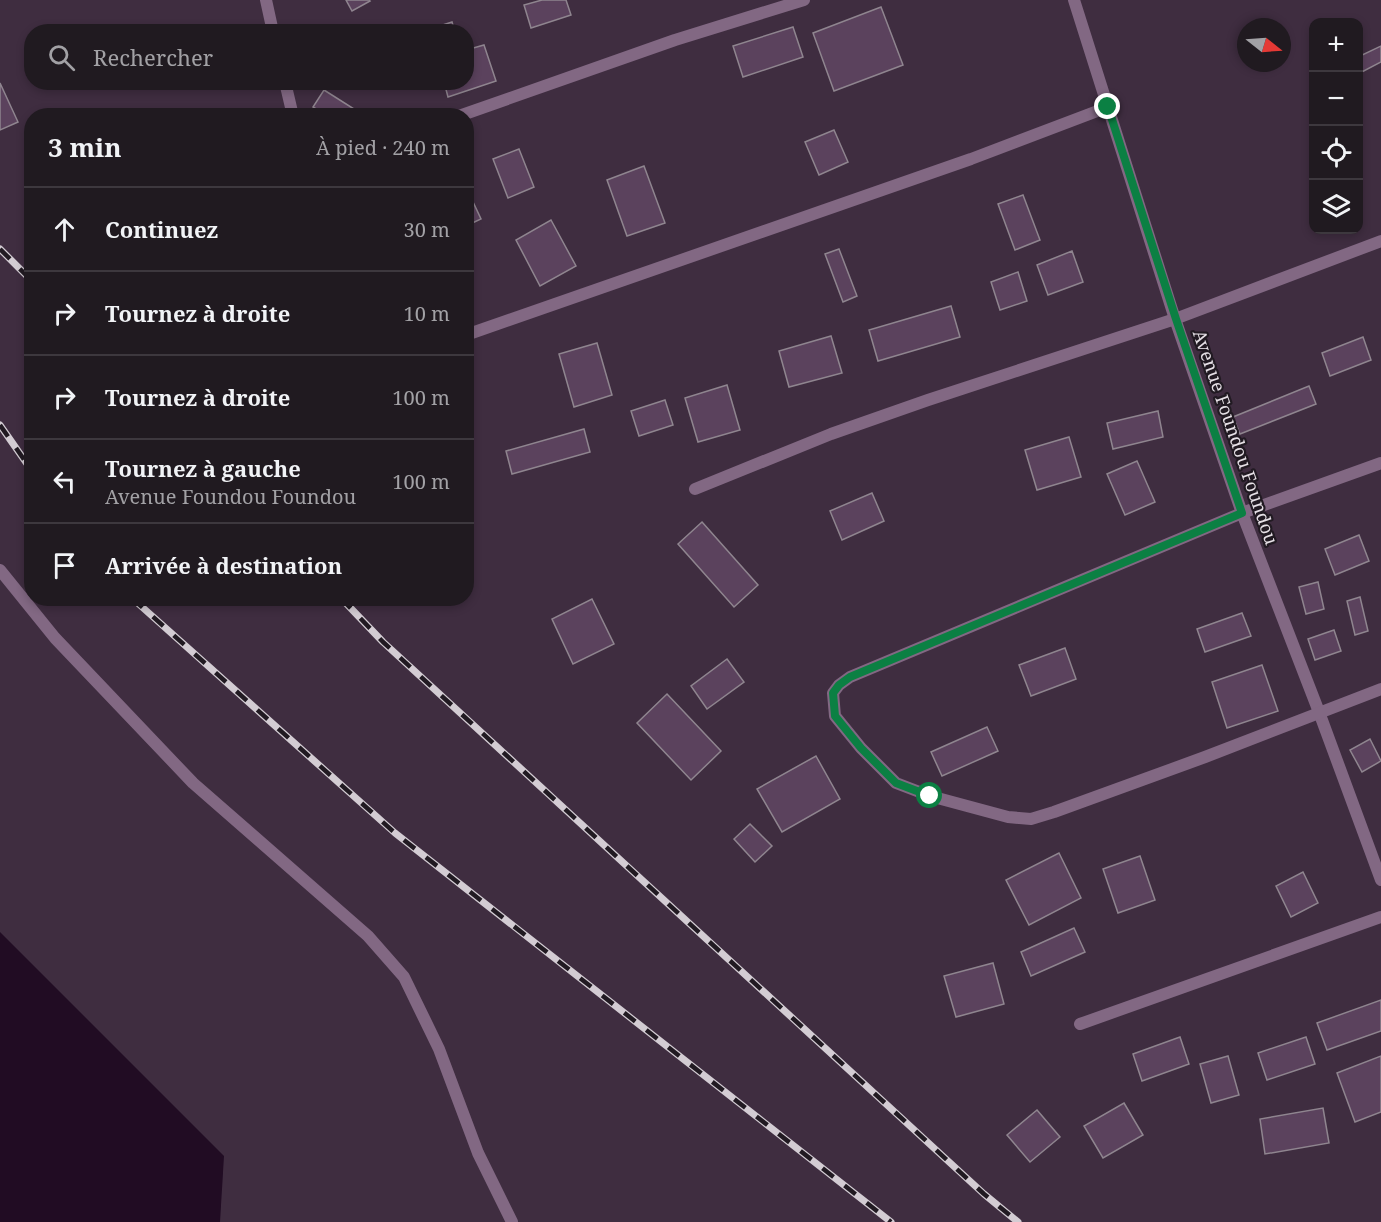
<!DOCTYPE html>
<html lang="fr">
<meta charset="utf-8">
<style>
body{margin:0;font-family:"Noto Serif",serif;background:#282329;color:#f1f3f6}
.controls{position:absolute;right:18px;top:18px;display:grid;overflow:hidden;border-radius:12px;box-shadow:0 3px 9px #0003}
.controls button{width:54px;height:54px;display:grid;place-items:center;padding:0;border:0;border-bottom:2px solid #3d383e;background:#201a20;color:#f1f3f6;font:30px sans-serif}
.compass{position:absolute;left:1237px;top:18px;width:54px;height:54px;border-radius:50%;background:#201a20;box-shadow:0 3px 9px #0003;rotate:107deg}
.stop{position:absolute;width:18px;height:18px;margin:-14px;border:4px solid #0b8043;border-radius:50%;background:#fff}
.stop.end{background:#0b8043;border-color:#fff;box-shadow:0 2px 6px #0008}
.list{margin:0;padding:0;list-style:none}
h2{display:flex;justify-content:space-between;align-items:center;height:78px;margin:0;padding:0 24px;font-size:26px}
h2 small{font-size:20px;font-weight:400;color:#a2a1a5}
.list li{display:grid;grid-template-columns:39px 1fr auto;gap:18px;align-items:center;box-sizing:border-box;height:84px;padding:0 24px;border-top:2px solid #3d383e}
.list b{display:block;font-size:22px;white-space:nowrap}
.list p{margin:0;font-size:20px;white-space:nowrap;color:#a2a1a5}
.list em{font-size:20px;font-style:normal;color:#a2a1a5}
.icon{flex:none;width:33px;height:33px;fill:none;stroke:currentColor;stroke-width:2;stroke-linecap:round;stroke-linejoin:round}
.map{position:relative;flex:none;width:1381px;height:1222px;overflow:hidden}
.search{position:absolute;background:#201a20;box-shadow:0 3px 9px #0003;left:24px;top:24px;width:450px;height:66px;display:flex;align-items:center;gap:15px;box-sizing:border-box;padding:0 21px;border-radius:24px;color:#a2a1a5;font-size:22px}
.panel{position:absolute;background:#201a20;box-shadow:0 3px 9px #0003;left:24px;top:108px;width:450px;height:498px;border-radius:24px}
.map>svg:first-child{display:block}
.green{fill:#3f2d40;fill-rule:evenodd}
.water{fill:#210c23}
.building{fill:#5b425d;stroke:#8f858f;stroke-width:1.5}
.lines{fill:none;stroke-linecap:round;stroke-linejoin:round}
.street{stroke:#826883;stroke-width:12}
.rail-casing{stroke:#d3ccd3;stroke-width:7}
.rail{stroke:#211a22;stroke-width:4.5;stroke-dasharray:14;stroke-linecap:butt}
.route{stroke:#0b8043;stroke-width:8}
.labels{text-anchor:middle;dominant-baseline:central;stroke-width:4.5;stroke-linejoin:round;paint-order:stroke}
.street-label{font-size:18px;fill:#e6e0e6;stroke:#211a22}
</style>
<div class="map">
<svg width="1381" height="1222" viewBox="0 0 1381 1222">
<rect width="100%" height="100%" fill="#2b232b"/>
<path class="green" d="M 0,0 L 1381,0 L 1381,1222 L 0,1222 ZM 1314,22 L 1358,22 L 1358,230 L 1314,230 ZM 1246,27 L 1282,27 L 1282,63 L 1246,63 ZM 32,32 L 466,32 L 466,82 L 32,82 ZM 32,116 L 466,116 L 466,598 L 32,598 Z"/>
<path class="water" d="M 0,932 L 224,1156 L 220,1222 L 0,1222 Z"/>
<g class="building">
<path d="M 346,0 L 369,0 L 370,1 L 352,11 Z"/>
<path d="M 542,0 L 566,0 L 571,15 L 531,28 L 524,5 Z"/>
<path d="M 881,7 L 903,65 L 834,91 L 813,33 Z"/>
<path d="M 452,22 L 455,32 L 427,32 L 427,30 Z"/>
<path d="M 793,27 L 803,57 L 743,77 L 733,46 Z"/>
<path d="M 484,45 L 496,81 L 448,97 L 444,82 L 466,82 L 466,50 Z"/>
<path d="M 1381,46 L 1381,62 L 1358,74 L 1358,57 Z"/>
<path d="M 0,83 L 18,122 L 0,130 Z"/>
<path d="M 324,90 L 362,114 L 361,116 L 327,116 L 313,107 Z"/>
<path d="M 834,130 L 848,162 L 819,175 L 805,142 Z"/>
<path d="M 519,149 L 534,187 L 508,198 L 493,159 Z"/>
<path d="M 644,166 L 665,223 L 627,236 L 607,180 Z"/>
<path d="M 466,187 L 481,219 L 466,226 Z"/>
<path d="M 1023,195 L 1040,240 L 1015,250 L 998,204 Z"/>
<path d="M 551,220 L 576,266 L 540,286 L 516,240 Z"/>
<path d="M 839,249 L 857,296 L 843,302 L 825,254 Z"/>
<path d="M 1072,251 L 1083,282 L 1048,295 L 1037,265 Z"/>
<path d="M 1018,272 L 1027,301 L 1000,310 L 991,282 Z"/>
<path d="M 951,306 L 960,337 L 878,361 L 869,330 Z"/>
<path d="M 831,336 L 842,373 L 789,387 L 779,351 Z"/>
<path d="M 1363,337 L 1371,360 L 1330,376 L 1322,353 Z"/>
<path d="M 597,343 L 612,395 L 574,407 L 559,354 Z"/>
<path d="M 727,385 L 740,430 L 698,442 L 685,398 Z"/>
<path d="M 1309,386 L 1316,404 L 1240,434 L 1233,417 Z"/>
<path d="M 665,400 L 673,425 L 639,436 L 631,411 Z"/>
<path d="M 1158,411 L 1163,437 L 1113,449 L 1107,423 Z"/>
<path d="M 584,429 L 590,452 L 512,474 L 506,451 Z"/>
<path d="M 1069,437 L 1081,477 L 1037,490 L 1025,450 Z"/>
<path d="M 1137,461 L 1155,502 L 1125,515 L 1107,474 Z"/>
<path d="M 872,493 L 884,521 L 842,540 L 830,511 Z"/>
<path d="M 702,522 L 758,585 L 734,607 L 678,544 Z"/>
<path d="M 1359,535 L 1369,561 L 1335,575 L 1325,549 Z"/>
<path d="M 1318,582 L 1324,609 L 1306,614 L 1299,587 Z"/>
<path d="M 1360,597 L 1368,631 L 1355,635 L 1347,601 Z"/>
<path d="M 592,599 L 614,644 L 573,664 L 552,619 Z"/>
<path d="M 1242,613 L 1251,636 L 1205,652 L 1197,629 Z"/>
<path d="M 1334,630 L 1341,651 L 1315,660 L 1308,639 Z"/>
<path d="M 1065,648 L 1076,679 L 1031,696 L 1019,665 Z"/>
<path d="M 727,659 L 744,682 L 707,709 L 691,686 Z"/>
<path d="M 1262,665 L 1278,711 L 1227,728 L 1212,682 Z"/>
<path d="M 667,694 L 721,751 L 691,780 L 637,723 Z"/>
<path d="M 987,727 L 998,751 L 942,776 L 931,752 Z"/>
<path d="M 1370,739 L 1381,761 L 1362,772 L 1350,750 Z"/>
<path d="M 816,756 L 840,799 L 782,832 L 757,789 Z"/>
<path d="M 750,824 L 772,846 L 755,862 L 734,839 Z"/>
<path d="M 1059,853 L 1081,898 L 1029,925 L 1006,880 Z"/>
<path d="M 1140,856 L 1155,900 L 1118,913 L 1103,869 Z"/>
<path d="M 1303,872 L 1318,903 L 1291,917 L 1276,886 Z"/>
<path d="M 1074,928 L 1085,952 L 1031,976 L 1021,952 Z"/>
<path d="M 993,963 L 1004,1004 L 956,1017 L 944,976 Z"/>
<path d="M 1381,1000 L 1381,1031 L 1327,1050 L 1317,1023 Z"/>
<path d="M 1180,1037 L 1189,1064 L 1142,1081 L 1133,1054 Z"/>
<path d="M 1306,1037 L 1315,1064 L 1267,1080 L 1258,1053 Z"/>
<path d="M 1228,1056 L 1239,1095 L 1211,1103 L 1200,1064 Z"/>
<path d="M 1381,1056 L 1381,1112 L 1355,1122 L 1337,1073 Z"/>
<path d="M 1124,1103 L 1143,1135 L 1103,1158 L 1084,1126 Z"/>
<path d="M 1323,1108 L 1329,1143 L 1265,1154 L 1260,1119 Z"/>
<path d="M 1037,1110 L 1060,1137 L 1030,1162 L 1007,1135 Z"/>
</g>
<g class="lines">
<g class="street">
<path d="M 266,0 L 273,32"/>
<path d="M 1074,0 L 1175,319 L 1242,513 L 1319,712 L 1381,880"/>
<path d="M 285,82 L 293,116"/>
<path d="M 459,116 L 675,40 L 804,0"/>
<path d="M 466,335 L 971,159 L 1108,107"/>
<path d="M 1381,463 L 1242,513 L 850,677 L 839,685 L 833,693 L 835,716 L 861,748 L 896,783 L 930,796 L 1008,817 L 1031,819 L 1054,812 L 1205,757 L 1381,689"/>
<path d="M 695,489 L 831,434 L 928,400 L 1175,319 L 1381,241"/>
<path d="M 0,570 L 55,638 L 193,783 L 368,936 L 404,977 L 439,1049 L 478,1153 L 512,1222"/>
<path d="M 1080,1024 L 1381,917"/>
</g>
<g class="rail-casing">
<g id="rail">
<path d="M 0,249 L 32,281"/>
<path d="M 0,425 L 32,471"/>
<path d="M 132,598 L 395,833 L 891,1222"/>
<path d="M 341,598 L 383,642 L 984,1194 L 1018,1222"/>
</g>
</g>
<use href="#rail" class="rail"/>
</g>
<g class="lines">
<path class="route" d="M 930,796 L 896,783 L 861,748 L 835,716 L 833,693 L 839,685 L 850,677 L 1242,513 L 1176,319 L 1108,107"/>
</g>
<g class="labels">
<g class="street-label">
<text transform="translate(1236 437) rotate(71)">Avenue Foundou Foundou</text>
</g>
</g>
</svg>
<div class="controls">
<button>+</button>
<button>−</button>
<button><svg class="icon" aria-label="locate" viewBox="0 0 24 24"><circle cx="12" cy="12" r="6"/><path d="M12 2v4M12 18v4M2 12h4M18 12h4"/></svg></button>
<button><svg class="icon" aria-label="layers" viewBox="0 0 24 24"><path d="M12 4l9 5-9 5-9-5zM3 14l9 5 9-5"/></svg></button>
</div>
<svg class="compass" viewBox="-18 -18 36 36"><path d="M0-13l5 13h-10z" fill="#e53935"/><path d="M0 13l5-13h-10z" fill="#a2a1a5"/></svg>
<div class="stop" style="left:930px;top:796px"></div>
<div class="stop end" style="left:1108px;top:107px"></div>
<div class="search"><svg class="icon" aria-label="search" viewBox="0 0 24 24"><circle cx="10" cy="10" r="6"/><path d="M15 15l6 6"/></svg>Rechercher</div>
<section class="panel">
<h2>3 min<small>À pied · 240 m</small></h2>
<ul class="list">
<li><svg class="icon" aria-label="ahead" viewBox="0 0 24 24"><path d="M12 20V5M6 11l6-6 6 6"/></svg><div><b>Continuez</b></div><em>30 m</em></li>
<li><svg class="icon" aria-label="right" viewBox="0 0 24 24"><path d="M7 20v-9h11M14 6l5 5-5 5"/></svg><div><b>Tournez à droite</b></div><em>10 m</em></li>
<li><svg class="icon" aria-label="right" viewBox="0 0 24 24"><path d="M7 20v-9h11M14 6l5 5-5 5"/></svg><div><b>Tournez à droite</b></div><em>100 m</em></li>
<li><svg class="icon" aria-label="left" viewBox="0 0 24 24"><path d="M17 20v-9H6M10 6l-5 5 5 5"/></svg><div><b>Tournez à gauche</b><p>Avenue Foundou Foundou</p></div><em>100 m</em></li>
<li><svg class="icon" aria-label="arrive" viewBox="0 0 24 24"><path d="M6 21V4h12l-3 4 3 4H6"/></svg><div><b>Arrivée à destination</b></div></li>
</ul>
</section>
</div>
